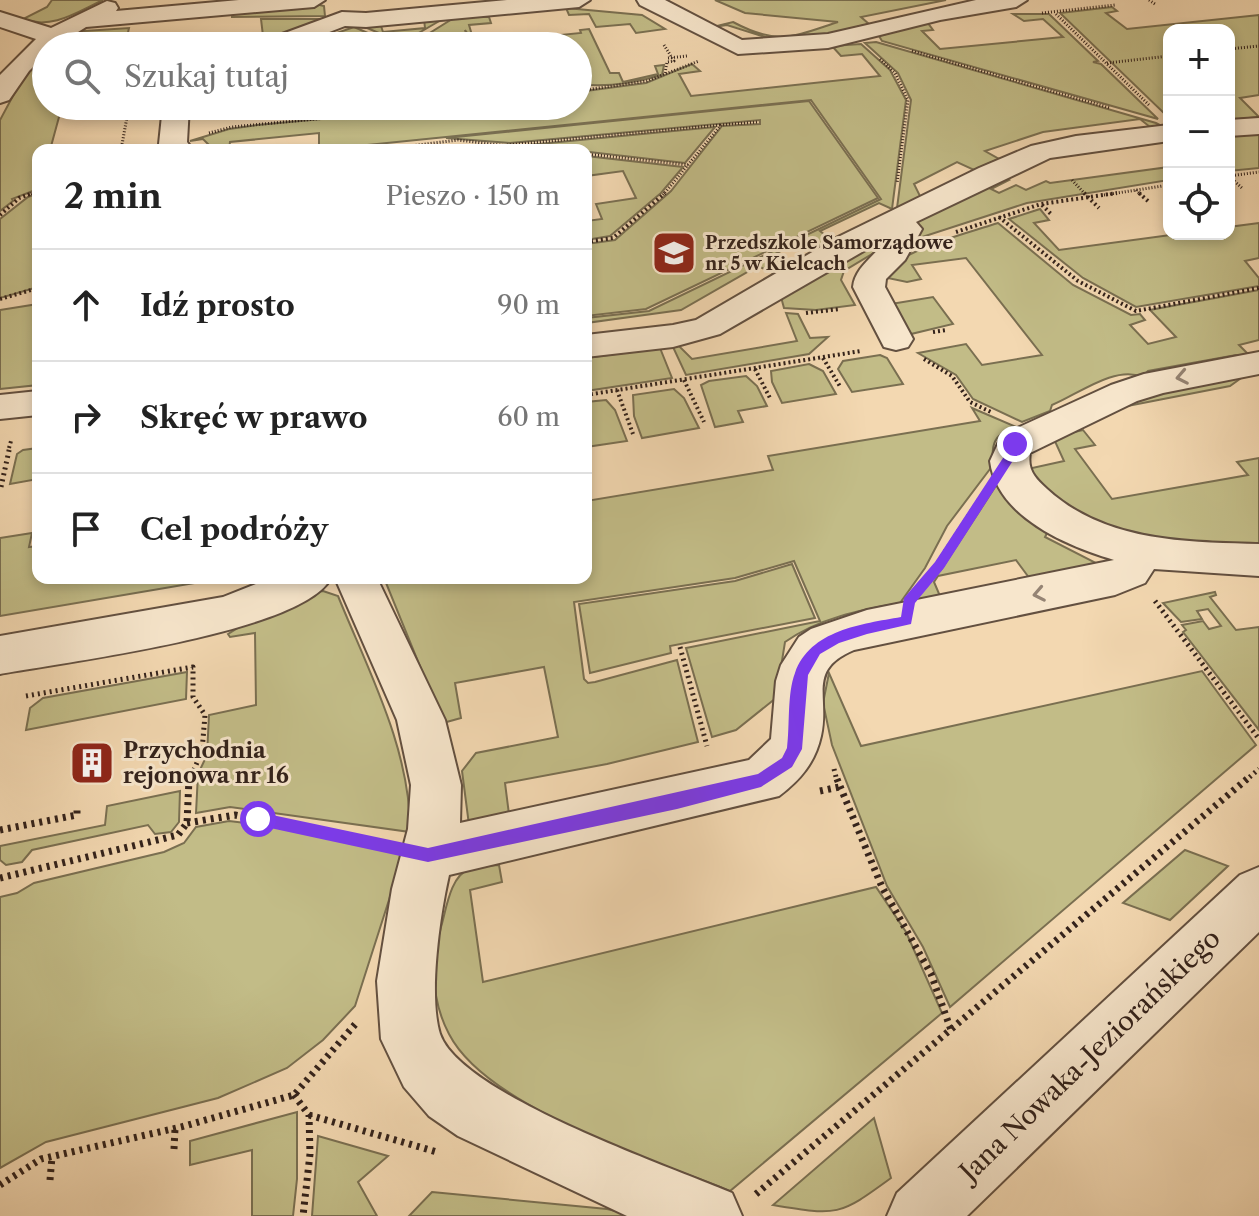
<!DOCTYPE html>
<html lang="pl">
<meta charset="utf-8">
<style>
body{margin:0;font-family:"Libre Caslon Text",serif;background:#f6f6f6;color:#222}
.controls{position:absolute;right:24px;top:24px;display:grid;overflow:hidden;border-radius:16px;box-shadow:0 4px 12px #0003}
.controls button{width:72px;height:72px;display:grid;place-items:center;padding:0;border:0;border-bottom:2px solid #e0e0e0;background:#fff;color:#222;font:40px sans-serif}
.stop{position:absolute;width:24px;height:24px;margin:-18px;border:6px solid #7c3aed;border-radius:50%;background:#fff}
.stop.end{background:#7c3aed;border-color:#fff;box-shadow:0 2px 8px #0008}
.list{margin:0;padding:0;list-style:none}
h2{display:flex;justify-content:space-between;align-items:center;height:104px;margin:0;padding:0 32px;font-size:34px}
h2 small{font-size:26px;font-weight:400;color:#767676}
.list li{display:grid;grid-template-columns:52px 1fr auto;gap:24px;align-items:center;box-sizing:border-box;height:112px;padding:0 32px;border-top:2px solid #e0e0e0}
.list b{display:block;font-size:30px;white-space:nowrap}
.list em{font-size:26px;font-style:normal;color:#767676}
.icon{flex:none;width:44px;height:44px;fill:none;stroke:currentColor;stroke-width:2;stroke-linecap:round;stroke-linejoin:round}
.map{position:relative;flex:none;width:1259px;height:1216px;overflow:hidden}
.search{position:absolute;background:#fff;box-shadow:0 4px 12px #0003;left:32px;top:32px;width:560px;height:88px;display:flex;align-items:center;gap:20px;box-sizing:border-box;padding:0 28px;border-radius:44px;color:#767676;font-size:30px}
.panel{position:absolute;background:#fff;box-shadow:0 4px 12px #0003;left:32px;top:144px;width:560px;height:440px;border-radius:16px}
.map>svg:first-child{display:block}
.green{fill:#c2bc87;stroke:#7a6f51;stroke-width:2}
.lines{fill:none;stroke-linecap:round;stroke-linejoin:round}
.minor-casing{stroke:#635040;stroke-width:4}
.path-far3{stroke:#33221b;stroke-width:3;stroke-dasharray:1 2;stroke-linecap:butt}
.path-far2{stroke:#33221b;stroke-width:4;stroke-dasharray:2 3;stroke-linecap:butt}
.path-far1{stroke:#33221b;stroke-width:5;stroke-dasharray:2 4;stroke-linecap:butt}
.path{stroke:#33221b;stroke-width:7;stroke-dasharray:3 5;stroke-linecap:butt}
.minor{fill:#f7e6cc;fill-rule:evenodd}
.oneway{stroke:#958474}
.route{fill:#7c3aed}
.labels{text-anchor:middle;dominant-baseline:central;stroke-width:6;stroke-linejoin:round;paint-order:stroke}
.far-poi-label{font-size:18px;font-weight:bold;fill:#33221b;stroke:#f7e6cc;text-anchor:start}
.poi-label{font-size:22px;font-weight:bold;fill:#33221b;stroke:#f7e6cc;text-anchor:start}
.near-street-label{font-size:26px;fill:#33221b;stroke:#f7e6cc}
</style>
<div class="map">
<svg width="1259" height="1216" viewBox="0 0 1259 1216">
<rect width="100%" height="100%" fill="#f3d8b1"/>
<filter id="stains"><feTurbulence type="fractalNoise" baseFrequency=".0025" numOctaves="4"/><feColorMatrix values="0 0 0 0 .2 0 0 0 0 .09 0 0 0 0 .02 0 0 0 .5 -.17"/></filter>
<radialGradient id="worn" r=".72"><stop offset=".6" stop-color="#630" stop-opacity="0"/><stop offset="1" stop-color="#630" stop-opacity=".3"/></radialGradient>
<g class="green">
<path d="M 52,0 L 103,0 C 77,12 52,30 23,19 L 47,7 Z"/>
<path d="M 715,0 L 946,0 L 861,17 L 869,24 L 821,36 L 774,40 L 727,25 L 713,27 L 733,22 C 778,46 792,37 838,22 L 745,13 Z"/>
<path d="M 311,3 L 324,6 L 325,16 L 232,17 L 232,10 Z"/>
<path d="M 1112,7 L 1117,11 L 1106,13 L 1127,29 L 1259,15 L 1259,95 L 1240,98 L 1259,117 L 1229,120 L 1229,30 L 1169,30 L 1169,118 L 1060,13 Z"/>
<path d="M 566,8 L 642,15 L 665,29 L 636,33 L 630,24 L 596,27 L 589,14 L 569,15 Z"/>
<path d="M 1013,14 L 1049,14 L 1098,61 L 1093,62 L 1101,64 L 1158,119 L 882,41 L 879,36 L 927,22 L 933,30 L 922,31 L 940,49 L 1063,37 L 1043,19 L 1024,21 Z"/>
<path d="M 448,16 L 417,34 L 428,34 L 457,16 L 489,17 L 491,23 L 469,25 L 474,42 L 465,30 L 469,43 L 508,40 L 512,46 L 403,46 L 402,35 L 400,42 L 360,25 L 380,23 L 383,32 L 425,28 L 424,19 Z"/>
<path d="M 261,19 L 325,19 L 264,44 Z"/>
<path d="M 354,27 L 393,44 L 400,43 L 400,46 L 346,46 L 345,41 L 302,45 Z"/>
<path d="M 129,28 L 125,46 L 106,46 L 105,43 L 50,46 L 69,32 Z"/>
<path d="M 589,29 L 610,73 L 619,73 L 623,82 L 658,74 L 655,66 L 664,65 L 662,75 C 634,83 606,88 578,84 L 578,46 L 514,46 L 510,40 L 581,33 L 580,30 Z"/>
<path d="M 876,42 L 1156,123 L 1160,125 L 1150,127 L 1140,119 L 1043,132 L 985,151 L 999,159 L 974,170 L 957,162 L 914,184 L 921,198 L 901,209 L 897,208 L 911,100 L 898,73 L 865,43 Z"/>
<path d="M 861,44 L 890,70 L 906,100 L 892,209 L 879,203 L 820,231 L 831,240 L 820,247 L 803,240 L 771,256 L 786,268 L 775,274 L 758,266 L 681,310 L 586,323 L 586,318 L 649,311 L 881,199 L 811,100 L 318,150 L 306,150 L 319,148 L 319,133 L 230,142 L 229,150 L 214,150 L 203,139 L 190,141 L 229,129 L 257,125 L 462,106 L 578,106 L 578,92 L 646,83 L 692,64 L 700,71 L 679,74 L 691,96 L 880,76 L 862,54 L 841,56 L 832,46 Z"/>
<path d="M 29,66 L 46,67 L 46,106 L 62,106 L 50,150 L 38,150 L 38,189 L 12,199 L 13,201 L 0,211 L 0,120 Z"/>
<path d="M 809,101 L 878,198 L 646,309 L 586,316 L 586,244 L 615,240 L 671,191 L 722,126 L 760,124 L 760,120 L 510,143 L 446,138 Z"/>
<path d="M 281,106 L 356,106 L 347,114 L 282,119 Z"/>
<path d="M 715,127 L 685,163 L 528,145 Z"/>
<path d="M 1259,134 L 1259,168 L 1229,171 L 1229,135 Z"/>
<path d="M 586,156 L 683,167 L 661,193 L 610,236 L 586,240 L 589,237 L 586,221 L 602,219 L 596,204 L 636,198 L 623,171 L 586,176 Z"/>
<path d="M 1169,167 L 1169,180 L 1027,203 L 913,240 L 918,221 L 979,188 L 1007,179 L 1009,180 L 991,189 L 999,193 L 1016,185 L 1026,190 L 1046,181 L 1050,183 Z"/>
<path d="M 38,193 L 38,287 L 0,298 L 0,219 L 28,197 Z"/>
<path d="M 1040,209 L 1049,220 L 1034,223 L 1059,250 L 1178,234 L 1229,234 L 1229,227 L 1259,223 L 1259,258 L 1245,261 L 1259,278 L 1259,286 L 1136,307 L 1083,278 L 1009,219 Z"/>
<path d="M 998,223 L 1073,285 L 1131,315 L 1140,314 L 1145,320 L 1130,325 L 1148,344 L 1176,337 L 1150,310 L 1259,290 L 1259,340 L 1239,345 L 1250,356 L 1242,358 L 1236,355 L 1148,371 L 1142,377 C 1115,365 1077,395 1052,405 L 1050,411 L 1022,422 L 973,399 L 956,375 L 918,353 L 966,344 L 982,365 L 1042,355 L 966,258 L 912,265 L 921,279 L 907,282 L 878,276 C 912,246 955,237 998,223 Z"/>
<path d="M 893,233 L 882,248 L 844,271 L 841,280 L 855,305 L 816,310 L 784,308 L 781,297 Z"/>
<path d="M 933,297 L 953,324 L 911,334 L 891,304 Z"/>
<path d="M 38,304 L 38,385 L 0,389 L 0,310 Z"/>
<path d="M 786,313 L 798,314 L 810,338 L 828,337 L 809,354 L 686,375 L 673,347 L 679,346 L 692,359 L 797,341 Z"/>
<path d="M 660,348 L 672,378 L 586,391 L 586,358 Z"/>
<path d="M 880,355 L 887,358 L 903,384 L 852,392 L 838,369 L 843,361 Z"/>
<path d="M 809,364 L 823,371 L 836,394 L 782,403 L 772,382 L 771,371 Z"/>
<path d="M 746,376 L 757,386 L 767,406 L 738,411 L 743,422 L 715,427 L 701,385 L 709,381 Z"/>
<path d="M 1244,376 L 1230,386 L 1112,409 L 1124,400 Z"/>
<path d="M 674,389 L 684,398 L 699,428 L 642,438 L 634,416 L 633,395 Z"/>
<path d="M 606,400 L 615,410 L 627,441 L 586,447 L 586,402 Z"/>
<path d="M 972,408 L 1014,426 C 994,436 991,443 993,465 L 947,526 L 925,568 L 900,603 C 860,610 819,618 785,642 L 776,698 L 736,730 L 712,737 L 686,648 L 820,621 L 794,561 L 735,578 L 574,602 L 584,679 L 588,683 L 595,682 L 677,660 L 698,742 L 607,764 L 505,783 L 510,822 L 469,825 L 462,771 L 476,753 L 558,737 L 544,667 L 455,683 L 461,718 L 443,723 L 384,578 L 586,578 L 586,501 L 773,470 L 768,456 L 980,421 Z"/>
<path d="M 1083,430 L 1095,445 L 1075,449 L 1112,499 L 1248,475 L 1237,462 L 1259,458 L 1259,549 L 1143,543 L 1071,514 L 1023,470 L 1064,461 L 1053,437 Z"/>
<path d="M 38,448 L 38,479 L 10,484 L 17,454 L 23,450 Z"/>
<path d="M 999,481 L 1050,527 L 1045,537 L 1098,564 L 1030,579 L 1016,560 L 938,576 L 934,582 L 940,596 L 914,601 L 941,570 Z"/>
<path d="M 32,533 L 29,547 L 38,546 L 38,578 L 224,578 L 0,616 L 0,538 Z"/>
<path d="M 792,564 L 815,618 L 670,646 L 671,653 L 590,673 L 579,604 L 735,581 Z"/>
<path d="M 323,591 L 338,596 C 368,670 411,750 410,832 L 230,807 L 196,813 L 198,774 L 207,755 L 209,715 L 256,705 L 255,633 L 230,637 L 228,634 C 256,617 291,592 323,591 Z"/>
<path d="M 1215,592 L 1216,595 L 1210,597 L 1236,630 L 1259,627 L 1259,730 L 1183,632 L 1186,630 L 1182,625 L 1203,621 L 1209,629 L 1221,626 L 1208,609 L 1197,611 L 1202,619 L 1181,622 L 1163,603 Z"/>
<path d="M 1202,671 L 1256,745 L 950,1007 L 923,947 L 887,886 L 832,745 L 823,703 L 829,673 L 861,746 Z"/>
<path d="M 187,672 L 186,699 L 26,730 L 30,708 L 43,698 Z"/>
<path d="M 180,791 L 179,822 L 171,832 L 155,834 L 148,825 L 32,850 L 22,862 L 6,865 L 0,860 L 0,846 L 105,825 L 107,806 Z"/>
<path d="M 229,821 L 345,835 L 405,850 L 355,1006 L 323,1040 L 287,1068 L 218,1098 L 46,1142 L 0,1168 L 0,897 L 17,893 L 34,883 L 164,852 L 184,843 L 196,827 Z"/>
<path d="M 1185,850 L 1228,866 L 1170,920 L 1123,903 Z"/>
<path d="M 499,865 L 502,882 L 470,890 L 483,982 L 876,887 L 906,932 L 942,1013 L 730,1191 C 654,1160 487,1108 449,1034 C 431,1000 431,963 441,927 C 446,911 450,876 469,869 C 477,865 490,866 499,865 Z"/>
<path d="M 297,1112 L 297,1179 L 293,1216 L 252,1216 L 252,1150 L 190,1165 L 190,1141 Z"/>
<path d="M 874,1118 L 891,1178 C 839,1216 838,1216 773,1205 Z"/>
<path d="M 318,1136 L 388,1156 L 358,1182 L 377,1216 L 312,1216 Z"/>
<path d="M 432,1192 L 607,1209 L 637,1216 L 409,1216 Z"/>
</g>
<g class="lines">
<g class="minor-casing">
<g id="minor">
<path d="M 239,0 L 325,0 L 314,7 L 86,27 L 56,46 L 46,46 L 46,54 L 29,71 L 9,100 L 0,103 L 0,75 L 36,39 L 0,27 L 0,12 L 51,28 L 107,1 L 115,3 L 118,8 L 116,11 Z"/>
<path d="M 507,0 L 590,0 L 579,7 L 366,27 L 345,26 L 293,46 L 259,46 L 263,41 L 342,12 L 366,13 Z"/>
<path d="M 637,0 L 665,0 L 742,40 L 828,34 L 976,0 L 1027,0 L 1016,7 L 940,20 L 828,48 L 738,54 L 640,5 Z"/>
<path d="M 163,106 L 189,106 L 187,142 L 193,150 L 163,150 L 159,144 Z"/>
<path d="M 1259,118 L 1259,134 L 1229,136 L 1229,120 Z"/>
<path d="M 1169,125 L 1169,141 L 1050,158 L 916,222 L 922,229 L 905,260 L 886,279 L 885,287 L 913,339 L 908,347 L 896,350 L 884,347 L 853,287 C 855,266 877,255 888,237 L 720,334 L 673,347 L 586,357 L 586,335 L 673,325 L 696,320 L 838,237 L 979,168 L 1031,146 L 1076,136 Z"/>
<path d="M 1259,352 L 1259,374 L 1163,393 L 1137,401 L 1030,453 C 1027,470 1035,478 1047,489 C 1105,542 1185,542 1259,544 L 1259,576 L 1154,569 L 1145,583 L 1115,595 L 854,650 C 806,670 830,697 821,736 C 815,763 800,780 779,796 L 449,875 C 440,915 428,995 440,1034 C 461,1095 671,1167 732,1193 L 742,1216 L 627,1216 L 458,1136 L 429,1116 L 404,1087 L 381,1039 L 377,981 L 392,889 L 408,829 L 411,785 L 397,720 L 335,578 L 377,578 L 445,720 L 461,785 L 460,823 L 749,760 L 771,739 L 776,681 L 781,665 L 799,637 L 811,629 L 867,610 L 1114,560 C 1067,546 997,517 990,461 L 1002,435 L 1111,385 L 1144,374 Z"/>
<path d="M 38,391 L 38,415 L 0,419 L 0,395 Z"/>
<path d="M 271,578 L 331,578 C 302,633 65,662 0,674 L 0,636 L 223,597 Z"/>
<path d="M 1259,867 L 1259,932 L 967,1216 L 887,1216 L 897,1193 L 1240,875 Z"/>
</g>
</g>
<g class="path-far3">
<path d="M 1149,0 L 1155,4"/>
<path d="M 1042,13 L 1115,5"/>
<path d="M 1056,14 L 1149,105"/>
<path d="M 664,45 L 674,61 L 667,62 L 665,73"/>
<path d="M 1229,49 L 1259,46"/>
<path d="M 912,51 L 1110,108"/>
<path d="M 668,58 L 687,56"/>
<path d="M 880,59 L 895,73 L 908,100 L 897,183"/>
<path d="M 1107,63 L 1169,56"/>
<path d="M 578,91 L 647,81 L 699,61"/>
<path d="M 352,114 L 360,106"/>
<path d="M 209,133 L 232,127 L 450,106"/>
<path d="M 507,145 L 721,125"/>
<path d="M 518,147 L 551,150"/>
<path d="M 386,149 L 458,140 L 508,146"/>
<path d="M 121,150 L 129,106"/>
<path d="M 586,154 L 688,165"/>
<path d="M 1229,176 L 1259,172"/>
<path d="M 1230,177 L 1243,189"/>
<path d="M 1072,180 L 1086,195"/>
<path d="M 1136,190 L 1141,195"/>
<path d="M 28,195 L 38,191"/>
<path d="M 663,195 L 721,125 L 758,122"/>
<path d="M 1104,195 L 1169,185"/>
</g>
<g class="path-far2">
<path d="M 1084,193 L 1099,208"/>
<path d="M 1139,193 L 1148,201"/>
<path d="M 1042,205 L 1051,214"/>
<path d="M 0,215 L 19,198 L 33,193"/>
<path d="M 999,217 L 1078,281 L 1136,311 L 1259,288"/>
<path d="M 956,232 L 1041,204 L 1117,193"/>
<path d="M 586,242 L 613,238 L 665,193"/>
<path d="M 0,299 L 38,288"/>
<path d="M 806,313 L 840,309"/>
<path d="M 933,332 L 947,330"/>
<path d="M 823,358 L 841,388"/>
<path d="M 924,359 L 952,376 L 970,402 L 993,413"/>
<path d="M 755,369 L 771,400"/>
<path d="M 684,380 L 704,422"/>
<path d="M 617,390 L 633,434"/>
<path d="M 586,395 L 861,351"/>
<path d="M 9,448 L 11,441"/>
</g>
<g class="path-far1">
<path d="M 1,487 L 10,446"/>
<path d="M 932,572 L 979,500"/>
<path d="M 1155,601 L 1259,739"/>
<path d="M 680,647 L 707,746"/>
<path d="M 26,696 L 193,667 L 193,697 L 205,715 L 202,751 L 189,781"/>
<path d="M 834,769 L 837,781"/>
<path d="M 1245,781 L 1259,769"/>
</g>
<g class="path">
<path d="M 837,779 L 882,887 L 931,974 L 951,1030"/>
<path d="M 820,791 L 839,787"/>
<path d="M 187,823 L 235,815 L 380,845"/>
<path d="M 0,830 L 77,815 L 77,809"/>
<path d="M 0,878 L 178,835 L 187,823 L 189,779"/>
<path d="M 294,1095 L 309,1115 L 310,1154 L 303,1216"/>
<path d="M 309,1115 L 437,1152"/>
<path d="M 174,1149 L 175,1129"/>
<path d="M 50,1180 L 52,1157"/>
<path d="M 0,1185 L 41,1159 L 181,1127 L 294,1095 L 358,1021"/>
<path d="M 756,1194 L 1247,779"/>
</g>
<use href="#minor" class="minor"/>
</g>
<defs><path id="oneway-chevron" d="M-2-3.5L2.5 0L-2 3.5" fill="none" stroke-width="1.6" stroke-linecap="round" stroke-linejoin="round" transform="scale(2)"/></defs>
<g class="oneway">
<use href="#oneway-chevron" transform="translate(1182 377) rotate(169)"/>
<use href="#oneway-chevron" transform="translate(1039 594) rotate(169)"/>
</g>
<path class="route" d="M 1011,442 L 1020,444 L 1014,459 L 944,568 L 915,603 L 911,624 L 867,634 L 839,643 L 820,654 L 808,675 L 802,749 L 792,767 L 761,787 L 677,809 L 428,862 L 252,824 L 252,814 L 258,812 L 428,848 L 758,774 L 782,758 L 787,748 C 790,725 787,694 795,673 C 810,630 862,624 901,617 L 904,598 L 935,562 L 1003,458 Z"/>
<defs>
<g id="school-square" transform="scale(2.3)"><rect x="-9" y="-9" width="18" height="18" rx="4" fill="#8f2418" stroke="#f7e6cc"/><path d="M0-5L7-2L0 1L-7-2ZM-4 1L0 2.5L4 1V4Q0 6-4 4Z" fill="#fff"/></g>
<g id="building-square" transform="scale(2.3)"><rect x="-9" y="-9" width="18" height="18" rx="4" fill="#8f2418" stroke="#f7e6cc"/><path d="M-4-6H4V6H1V3H-1V6H-4ZM-2.5-4.3h1.7v1.8h-1.7ZM.8-4.3h1.7v1.8H.8ZM-2.5-1h1.7V.8h-1.7ZM.8-1h1.7V.8H.8Z" fill="#fff"/></g>
</defs>
<g fill-rule="evenodd">
<use href="#school-square" x="674" y="253"/>
<use href="#building-square" x="92" y="763"/>
</g>
<g class="labels">
<g class="far-poi-label">
<text x="705" y="243">Przedszkole Samorządowe<tspan x="705" dy="21">nr 5 w Kielcach</tspan></text>
</g>
<g class="poi-label">
<text x="123" y="750">Przychodnia<tspan x="123" dy="25">rejonowa nr 16</tspan></text>
</g>
<g class="near-street-label">
<text transform="translate(1090 1055) rotate(-44)">Jana Nowaka-Jeziorańskiego</text>
</g>
</g>
<rect width="100%" height="100%" filter="url(#stains)"/>
<rect width="100%" height="100%" fill="url(#worn)"/>
</svg>
<div class="controls">
<button>+</button>
<button>−</button>
<button><svg class="icon" aria-label="locate" viewBox="0 0 24 24"><circle cx="12" cy="12" r="6"/><path d="M12 2v4M12 18v4M2 12h4M18 12h4"/></svg></button>
</div>
<div class="stop" style="left:258px;top:819px"></div>
<div class="stop end" style="left:1015px;top:444px"></div>
<div class="search"><svg class="icon" aria-label="search" viewBox="0 0 24 24"><circle cx="10" cy="10" r="6"/><path d="M15 15l6 6"/></svg>Szukaj tutaj</div>
<section class="panel">
<h2>2 min<small>Pieszo · 150 m</small></h2>
<ul class="list">
<li><svg class="icon" aria-label="ahead" viewBox="0 0 24 24"><path d="M12 20V5M6 11l6-6 6 6"/></svg><div><b>Idź prosto</b></div><em>90 m</em></li>
<li><svg class="icon" aria-label="right" viewBox="0 0 24 24"><path d="M7 20v-9h11M14 6l5 5-5 5"/></svg><div><b>Skręć w prawo</b></div><em>60 m</em></li>
<li><svg class="icon" aria-label="arrive" viewBox="0 0 24 24"><path d="M6 21V4h12l-3 4 3 4H6"/></svg><div><b>Cel podróży</b></div></li>
</ul>
</section>
</div>
